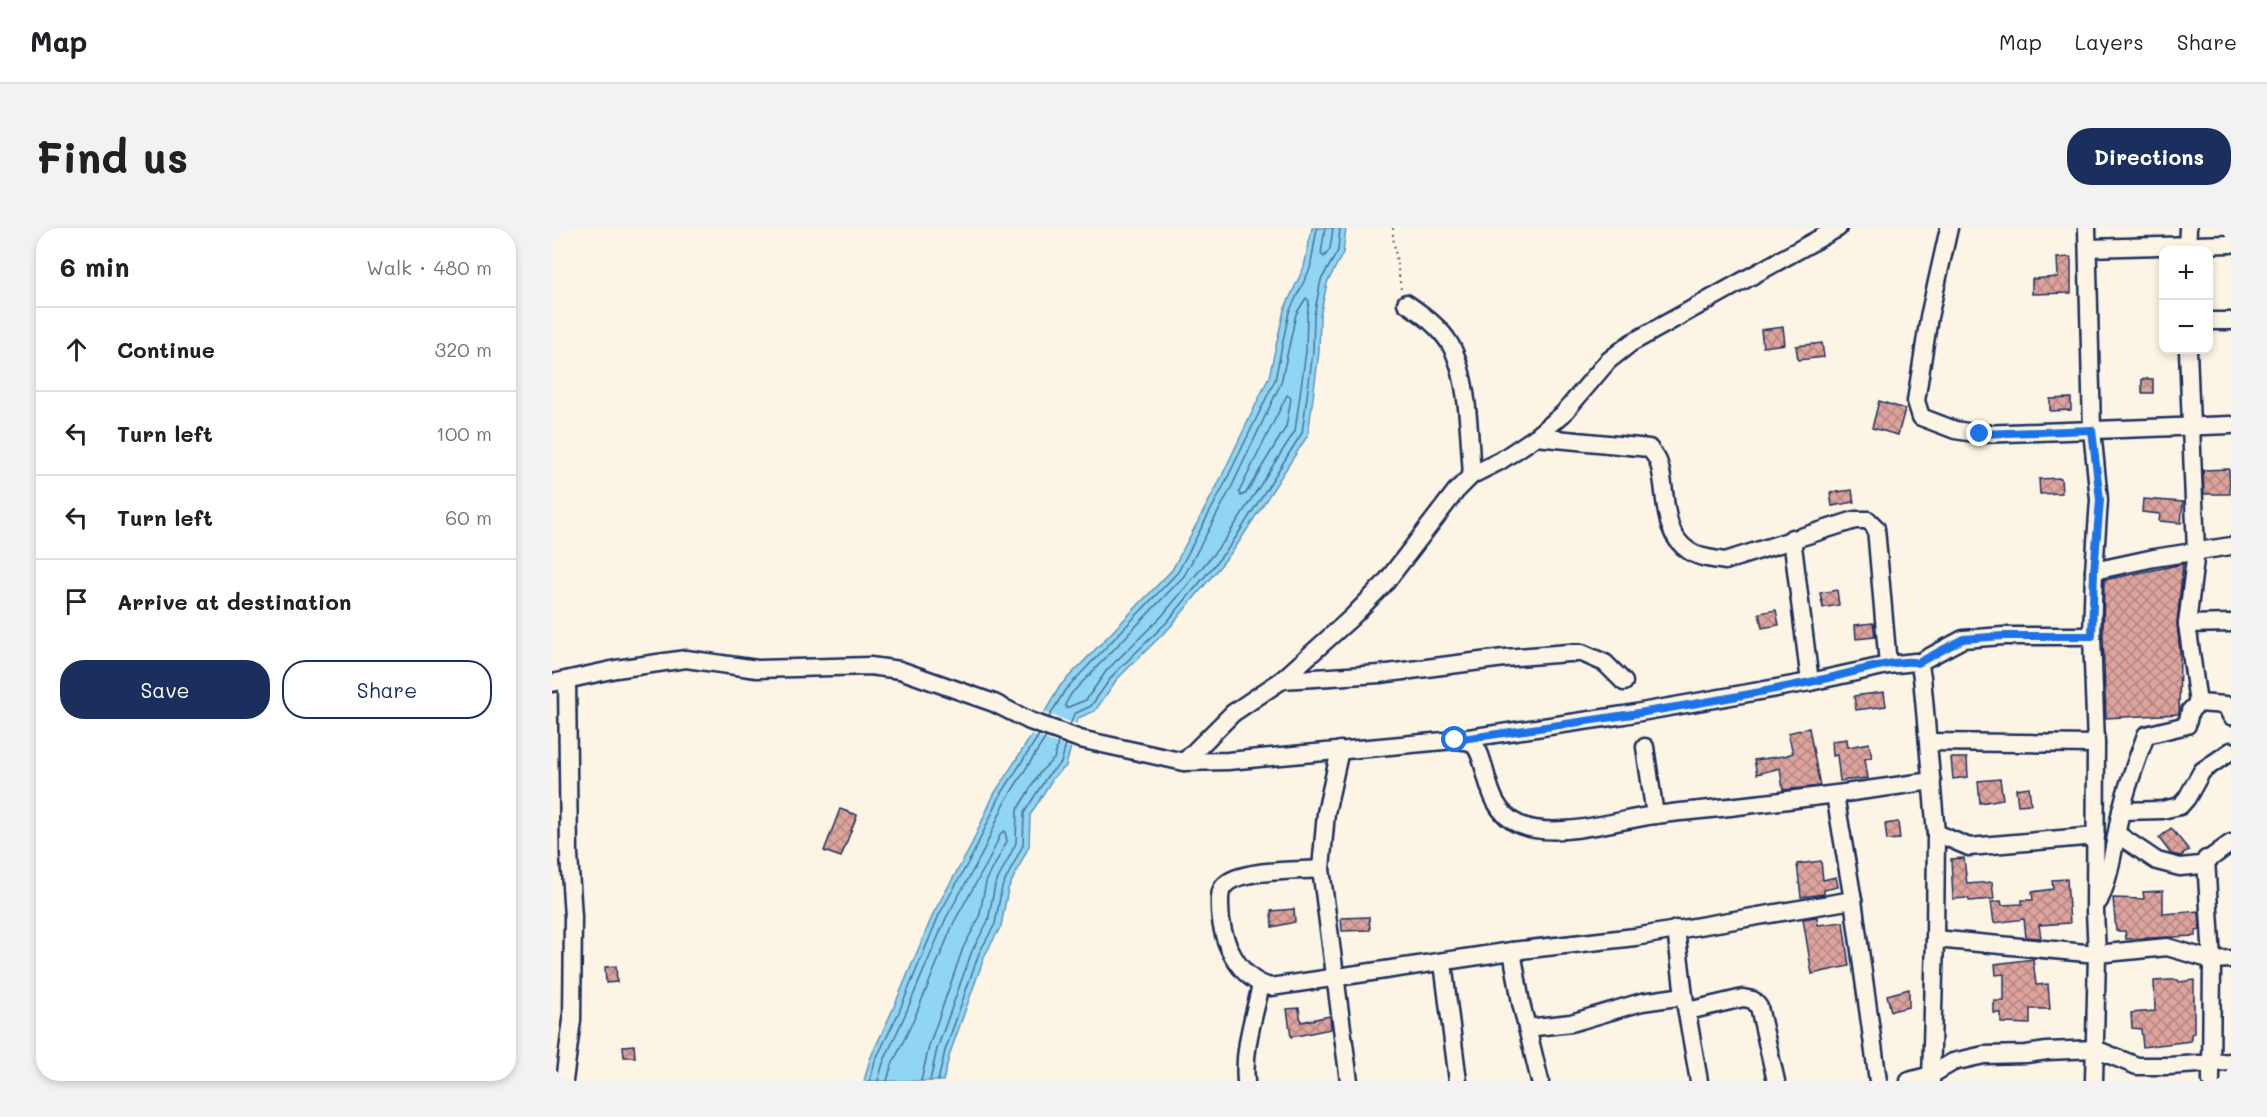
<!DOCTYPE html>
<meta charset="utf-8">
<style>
body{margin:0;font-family:Mali,sans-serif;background:#f2f2f2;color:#202124}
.controls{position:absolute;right:18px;top:18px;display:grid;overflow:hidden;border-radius:12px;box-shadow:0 3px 9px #0003}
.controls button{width:54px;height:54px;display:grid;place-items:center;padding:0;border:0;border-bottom:2px solid #e0e0e0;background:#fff;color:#202124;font:30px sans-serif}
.stop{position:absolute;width:18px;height:18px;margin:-14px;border:4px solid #1a73e8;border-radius:50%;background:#fff}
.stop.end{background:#1a73e8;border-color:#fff;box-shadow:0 2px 6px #0008}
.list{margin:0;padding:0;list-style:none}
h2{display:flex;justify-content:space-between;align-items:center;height:78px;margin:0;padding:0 24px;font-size:26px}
h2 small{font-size:20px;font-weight:400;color:#757577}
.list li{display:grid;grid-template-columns:39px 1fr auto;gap:18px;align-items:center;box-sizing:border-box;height:84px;padding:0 24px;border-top:2px solid #e0e0e0}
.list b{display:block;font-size:22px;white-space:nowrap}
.list em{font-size:20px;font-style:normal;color:#757577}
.actions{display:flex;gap:12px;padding:18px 24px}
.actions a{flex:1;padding:14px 0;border:2px solid #1b2f5e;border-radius:24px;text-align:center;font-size:21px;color:#1b2f5e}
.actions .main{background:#1b2f5e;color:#fff}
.icon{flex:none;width:33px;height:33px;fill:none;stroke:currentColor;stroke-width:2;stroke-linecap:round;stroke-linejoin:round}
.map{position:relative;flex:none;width:1679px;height:853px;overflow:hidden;border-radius:24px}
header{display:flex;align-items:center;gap:36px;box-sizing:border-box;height:84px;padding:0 30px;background:#fff;border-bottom:2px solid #e0e0e0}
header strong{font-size:28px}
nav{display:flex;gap:33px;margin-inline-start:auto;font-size:21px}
.intro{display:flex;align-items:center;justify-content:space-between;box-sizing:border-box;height:144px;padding:0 36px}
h1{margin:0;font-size:42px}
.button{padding:15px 27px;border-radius:24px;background:#1b2f5e;color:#fff;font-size:21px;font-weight:700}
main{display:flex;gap:36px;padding:0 36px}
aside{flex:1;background:#fff;border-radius:24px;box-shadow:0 3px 9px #0003}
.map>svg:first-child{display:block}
.water{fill:#90d5f1;stroke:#6193b6;stroke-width:1.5}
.pier{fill:#fcf5e5}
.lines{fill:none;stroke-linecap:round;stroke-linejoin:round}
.shore{stroke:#4a7199;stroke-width:1.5}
.building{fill:url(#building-cross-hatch);stroke:#1b2f5e;stroke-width:1.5}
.minor-casing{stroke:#1b2f5e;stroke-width:21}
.path{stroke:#1b2f5e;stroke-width:2;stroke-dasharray:1.5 4.5;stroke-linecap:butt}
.minor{stroke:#fcf5e5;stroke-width:16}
.route{stroke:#1a73e8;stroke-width:8}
</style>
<header>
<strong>Map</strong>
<nav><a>Map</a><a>Layers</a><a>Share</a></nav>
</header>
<div class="intro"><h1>Find us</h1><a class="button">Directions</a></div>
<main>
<aside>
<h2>6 min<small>Walk · 480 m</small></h2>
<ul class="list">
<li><svg class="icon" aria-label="ahead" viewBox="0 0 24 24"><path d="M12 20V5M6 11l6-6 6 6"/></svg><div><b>Continue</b></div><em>320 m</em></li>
<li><svg class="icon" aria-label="left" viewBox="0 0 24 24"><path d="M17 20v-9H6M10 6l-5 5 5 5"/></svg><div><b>Turn left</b></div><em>100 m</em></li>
<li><svg class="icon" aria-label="left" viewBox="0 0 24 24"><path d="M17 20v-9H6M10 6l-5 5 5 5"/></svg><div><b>Turn left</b></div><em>60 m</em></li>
<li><svg class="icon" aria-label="arrive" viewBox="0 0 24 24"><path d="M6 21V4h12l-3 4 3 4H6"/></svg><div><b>Arrive at destination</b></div></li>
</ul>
<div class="actions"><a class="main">Save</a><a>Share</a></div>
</aside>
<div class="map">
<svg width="1679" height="853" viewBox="0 0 1679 853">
<defs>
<pattern id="building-cross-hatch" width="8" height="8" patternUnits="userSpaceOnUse" patternTransform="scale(1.5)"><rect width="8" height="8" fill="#dda39c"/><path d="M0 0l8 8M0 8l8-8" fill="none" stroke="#b28582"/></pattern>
</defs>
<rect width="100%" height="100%" fill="#fcf5e5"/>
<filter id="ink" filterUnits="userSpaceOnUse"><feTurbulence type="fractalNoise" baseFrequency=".0167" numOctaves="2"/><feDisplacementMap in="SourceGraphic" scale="12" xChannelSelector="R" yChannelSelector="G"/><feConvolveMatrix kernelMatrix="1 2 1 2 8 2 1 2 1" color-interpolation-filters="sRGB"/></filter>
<g filter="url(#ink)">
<path class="water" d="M 760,0 L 794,0 L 791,25 L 775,55 L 768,88 L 767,124 L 756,207 L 683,320 L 619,398 L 565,451 L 543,483 L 526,490 L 514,538 L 501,550 L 478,587 L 477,618 L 456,661 L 449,698 L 433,727 L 398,825 L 391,853 L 312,853 L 318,831 L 341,781 L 382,684 L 417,622 L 442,566 L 473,518 L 508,458 L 620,342 L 666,256 L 717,149 L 732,82 L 752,39 Z"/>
<path class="pier" d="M 490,484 L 528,497 L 522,521 L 477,506 Z"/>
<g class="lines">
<g class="shore">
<path d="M 773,0 L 769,26 L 772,29 L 778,21 L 781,0"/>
<path d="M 754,70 L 757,73 L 755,87 L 754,123 L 743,203 L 673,312 L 609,389 L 555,442 L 534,472 L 514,480 L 513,477 L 519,466 L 632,348 L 678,262 L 729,155 L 744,86 Z"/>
<path d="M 735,167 L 739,170 L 734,199 L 694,265 L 689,268 L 687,264 Z"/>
<path d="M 497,489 L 513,462 L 626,344 L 671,259 L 723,152 L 737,84 L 758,41 L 765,0"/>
<path d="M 518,497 L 522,486 L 539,478 L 561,447 L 615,394 L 679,317 L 750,205 L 761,124 L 762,87 L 769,52 L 786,23 L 788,0"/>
<path d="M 318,853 L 323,833 L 347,784 L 387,687 L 422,624 L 448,568 L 487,507"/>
<path d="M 326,853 L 331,835 L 353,787 L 394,690 L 429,628 L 454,572 L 494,509"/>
<path d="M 335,853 L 339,839 L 362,791 L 402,694 L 437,632 L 449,605 L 453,603 L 455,613 L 434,654 L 427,690 L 411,720 L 377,818 L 369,853"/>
<path d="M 378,853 L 385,821 L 420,723 L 436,693 L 443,657 L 464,615 L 465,582 L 489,543 L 502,531 L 506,514"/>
<path d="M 386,853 L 393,823 L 427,725 L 443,696 L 450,659 L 471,617 L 472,585 L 496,547 L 509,535 L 514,516"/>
</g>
</g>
<g class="building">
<path d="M 1519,29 L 1519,65 L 1480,66 L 1480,51 L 1506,49 L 1505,30 Z"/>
<path d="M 1231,99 L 1233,116 L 1211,119 L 1209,102 Z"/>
<path d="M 1270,115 L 1272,129 L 1246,132 L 1244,118 Z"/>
<rect x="1590" y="151" width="11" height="14"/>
<path d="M 1519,170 L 1519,182 L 1498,183 L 1498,171 Z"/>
<path d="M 1327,173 L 1353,181 L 1346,207 L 1320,200 Z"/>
<path d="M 1677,241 L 1678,266 L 1652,266 L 1651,242 Z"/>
<path d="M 1509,250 L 1510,265 L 1488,266 L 1487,251 Z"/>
<path d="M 1300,262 L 1302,274 L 1280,278 L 1278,265 Z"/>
<path d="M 1591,271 L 1631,274 L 1629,295 L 1607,293 L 1608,286 L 1590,284 Z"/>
<path d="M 1631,336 L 1625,395 L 1628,425 L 1627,486 L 1554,490 L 1551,408 L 1552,352 Z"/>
<path d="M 1285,362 L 1287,377 L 1271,380 L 1268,365 Z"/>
<path d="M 1224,382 L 1227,397 L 1210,400 L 1207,385 Z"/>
<path d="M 1321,395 L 1323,409 L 1304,411 L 1303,397 Z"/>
<path d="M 1332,464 L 1334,478 L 1304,482 L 1302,468 Z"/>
<path d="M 1257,500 L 1268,558 L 1231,562 L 1228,540 L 1205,546 L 1202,532 L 1232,528 L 1241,525 L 1236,505 Z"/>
<path d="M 1295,511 L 1296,519 L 1317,515 L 1320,529 L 1313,531 L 1316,550 L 1288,553 L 1285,527 L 1281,528 L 1280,513 Z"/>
<path d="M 1399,530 L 1415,530 L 1416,549 L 1401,551 Z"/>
<path d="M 1448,551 L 1451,571 L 1428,575 L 1426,553 Z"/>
<path d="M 1477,559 L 1479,576 L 1466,577 L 1464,561 Z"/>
<path d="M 288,581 L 305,587 L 289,629 L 272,623 Z"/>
<path d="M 1346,594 L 1348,611 L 1335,612 L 1333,596 Z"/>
<path d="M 1619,600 L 1637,622 L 1629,628 L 1619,626 L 1607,610 Z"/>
<path d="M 1412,630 L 1415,656 L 1440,654 L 1442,671 L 1417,673 L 1416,670 L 1401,671 L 1399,631 Z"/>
<path d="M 1269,633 L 1271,652 L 1284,649 L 1286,659 L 1272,662 L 1272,666 L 1249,669 L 1245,636 Z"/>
<path d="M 1515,651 L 1518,695 L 1487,697 L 1489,710 L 1474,709 L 1472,691 L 1442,695 L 1439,674 L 1449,673 L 1450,677 L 1470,676 L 1470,672 L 1481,672 L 1480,664 L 1501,661 L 1500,652 Z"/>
<path d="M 1611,663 L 1611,686 L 1647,683 L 1648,702 L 1644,703 L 1644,708 L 1574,711 L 1573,703 L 1564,703 L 1561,670 L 1592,671 L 1591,664 Z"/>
<path d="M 742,681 L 743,694 L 720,699 L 719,683 Z"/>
<path d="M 817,689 L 818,702 L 790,703 L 789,690 Z"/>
<path d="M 1265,689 L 1266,697 L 1291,694 L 1297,738 L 1260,746 L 1251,691 Z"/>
<path d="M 1481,731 L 1484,757 L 1496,756 L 1498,781 L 1478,781 L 1478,796 L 1449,795 L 1449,785 L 1442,785 L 1442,773 L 1452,773 L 1452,746 L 1444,747 L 1443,736 Z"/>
<path d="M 64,738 L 65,754 L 54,755 L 53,739 Z"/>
<path d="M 1617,752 L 1626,752 L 1627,754 L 1642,752 L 1642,805 L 1639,806 L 1639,813 L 1591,819 L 1589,801 L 1580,800 L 1579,785 L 1603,783 L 1602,753 Z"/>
<path d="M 1357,761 L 1357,779 L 1339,783 L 1335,767 Z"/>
<path d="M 747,780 L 749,794 L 778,788 L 779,801 L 739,809 L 735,781 Z"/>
<path d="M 82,817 L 83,829 L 72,829 L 71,818 Z"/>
</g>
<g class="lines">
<g class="minor-casing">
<g id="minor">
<path d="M 1397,0 L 1377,89 L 1364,173 L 1369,189 L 1403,202 L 1428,206 L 1679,197"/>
<path d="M 1535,0 L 1540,202 L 1547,272 L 1542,343 L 1540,408 L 1544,516 L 1543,683 L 1545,726 L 1542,853"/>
<path d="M 1536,20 L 1679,16"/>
<path d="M 1635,22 L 1636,0"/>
<path d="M 854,75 C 870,86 888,99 898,116 C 917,148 917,210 920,247"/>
<path d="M 1656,93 L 1679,93"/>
<path d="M 1636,122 L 1644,323 L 1635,396 L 1646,475"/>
<path d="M 984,209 L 1097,220 C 1100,224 1106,230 1107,236 C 1116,264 1108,304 1137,323 C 1147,330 1162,331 1173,333 L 1303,292 L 1316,292 L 1324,300 L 1336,437"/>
<path d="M 1240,310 L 1258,454"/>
<path d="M 1542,343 L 1602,330 L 1679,318"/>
<path d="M 1635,396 L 1679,395"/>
<path d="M 1366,435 L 1411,411 L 1451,408 L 1540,408"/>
<path d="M 730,452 L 828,446 L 952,430 L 1017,425 L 1030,425 L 1053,435 L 1072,454"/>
<path d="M 0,455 L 64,441 L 134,431 L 205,441 L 318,438 L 348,442 L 442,475 L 478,493 L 528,511 L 632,534 L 676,533 L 903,512 L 1072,487 L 1258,454 L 1336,437 L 1363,434 L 1368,438 L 1370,449 L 1384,605 L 1383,711 L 1379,853"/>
<path d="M 905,512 C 908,513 915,513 918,514 C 938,524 928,580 968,597 C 1005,612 1064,592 1103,587 C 1133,583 1164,581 1194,577 C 1256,570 1318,562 1380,553"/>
<path d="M 1376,514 L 1544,516"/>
<path d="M 1093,519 L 1103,587"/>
<path d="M 788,522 L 774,585 L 769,641 L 797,853"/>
<path d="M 632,534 L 681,485 L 730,452 L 799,390 L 834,354 L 904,263 L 920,247 L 948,233 L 984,209 L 1011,186 L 1056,133 L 1079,115 L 1286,0"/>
<path d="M 1283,567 L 1301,672 L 1326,853"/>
<path d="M 1569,583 L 1610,582 L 1628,578 L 1635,570 L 1650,543 L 1679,523"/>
<path d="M 1384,605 L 1417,619 L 1544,608"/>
<path d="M 1565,606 L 1605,633 L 1628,639 L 1649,637 L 1679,615"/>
<path d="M 1654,631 L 1660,732 L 1659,853"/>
<path d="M 769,641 C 746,643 688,641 673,657 C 667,662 668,671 668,678 C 668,710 685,751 719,759 L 960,723 L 1083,709 L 1301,672"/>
<path d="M 1547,673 C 1560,644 1562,614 1569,583 C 1575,557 1585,532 1594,507 L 1635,497 L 1638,483 L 1646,475 L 1674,477 L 1679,488"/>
<path d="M 1124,701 L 1132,768 L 1147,853"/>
<path d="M 1383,711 L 1545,726 L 1615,719 L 1660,732 L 1679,731"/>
<path d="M 960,723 L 969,775 L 988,853"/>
<path d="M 891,735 L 906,853"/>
<path d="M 1136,783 L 1191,770 L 1201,772 L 1207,779 L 1224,853"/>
<path d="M 975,800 L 1019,795 L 1090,774 L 1132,768"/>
<path d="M 12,853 L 20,792 L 21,689 L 17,627 L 15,452"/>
<path d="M 694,853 C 691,821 702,788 709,757"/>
<path d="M 1357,853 L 1379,847 L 1401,834 L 1432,827 L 1474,826 L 1495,823 L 1543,821 L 1585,838 L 1616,838 L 1679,834"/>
</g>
</g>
<path class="path" d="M 841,0 L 841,9 L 849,61"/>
<use href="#minor" class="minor"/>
</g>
</g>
<g class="lines" filter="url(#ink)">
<path class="route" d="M 903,512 C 1028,494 1153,477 1277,450 C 1295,446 1350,429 1366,435 L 1411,411 L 1451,408 L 1540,408 L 1542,343 L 1548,272 L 1540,202 L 1428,206"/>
</g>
</svg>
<div class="controls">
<button>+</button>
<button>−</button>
</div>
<div class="stop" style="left:903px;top:512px"></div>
<div class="stop end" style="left:1428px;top:206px"></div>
</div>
</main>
